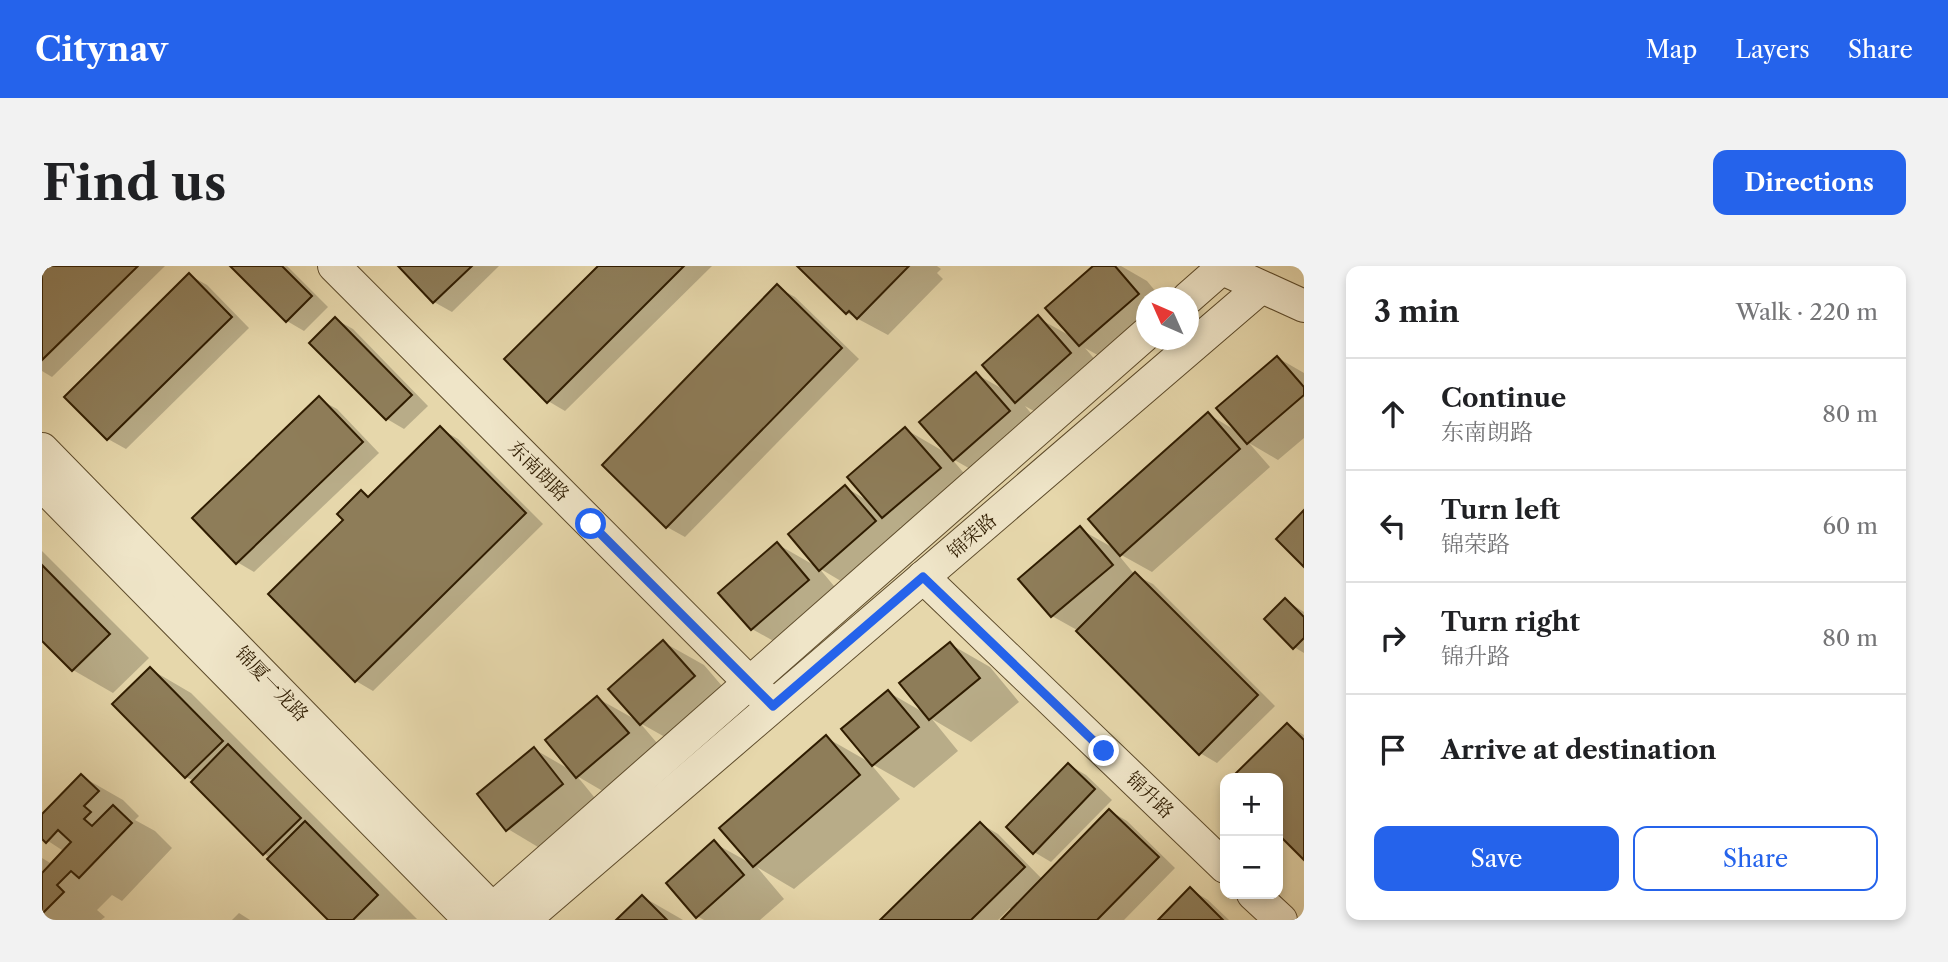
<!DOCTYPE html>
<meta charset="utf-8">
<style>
body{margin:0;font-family:"Libre Caslon Text","Noto Serif SC",serif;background:#f2f2f2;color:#202124}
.controls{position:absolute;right:21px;bottom:21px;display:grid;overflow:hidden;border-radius:14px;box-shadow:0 4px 10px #0003}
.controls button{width:63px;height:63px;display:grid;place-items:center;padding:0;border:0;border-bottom:2px solid #e0e0e0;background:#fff;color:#202124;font:35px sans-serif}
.compass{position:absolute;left:1094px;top:21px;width:63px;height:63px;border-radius:50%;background:#fff;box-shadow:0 4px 10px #0003;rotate:315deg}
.stop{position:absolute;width:21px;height:21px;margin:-16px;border:5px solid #2563eb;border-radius:50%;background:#fff}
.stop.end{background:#2563eb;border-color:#fff;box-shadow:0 2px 7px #0008}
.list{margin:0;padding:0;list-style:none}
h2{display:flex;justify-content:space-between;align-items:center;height:91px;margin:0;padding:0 28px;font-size:30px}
h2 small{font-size:23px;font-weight:400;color:#757577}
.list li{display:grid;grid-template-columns:46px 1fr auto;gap:21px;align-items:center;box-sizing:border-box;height:112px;padding:0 28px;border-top:2px solid #e0e0e0}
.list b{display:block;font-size:26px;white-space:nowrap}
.list p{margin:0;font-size:23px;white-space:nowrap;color:#757577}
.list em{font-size:23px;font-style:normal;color:#757577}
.actions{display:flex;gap:14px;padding:21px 28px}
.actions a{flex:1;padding:16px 0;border:2px solid #2563eb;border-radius:14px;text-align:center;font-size:24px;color:#2563eb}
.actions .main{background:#2563eb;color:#fff}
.icon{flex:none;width:38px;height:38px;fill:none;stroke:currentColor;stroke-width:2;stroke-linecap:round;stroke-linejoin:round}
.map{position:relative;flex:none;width:1262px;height:654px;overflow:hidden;border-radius:14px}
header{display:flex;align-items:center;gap:42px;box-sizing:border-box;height:98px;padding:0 35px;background:#2563eb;color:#fff}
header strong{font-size:33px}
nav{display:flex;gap:38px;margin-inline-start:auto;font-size:24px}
.intro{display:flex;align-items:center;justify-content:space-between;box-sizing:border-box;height:168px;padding:0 42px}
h1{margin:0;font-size:49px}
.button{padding:18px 32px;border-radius:14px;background:#2563eb;color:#fff;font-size:24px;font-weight:700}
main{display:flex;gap:42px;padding:0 42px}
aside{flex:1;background:#fff;border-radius:14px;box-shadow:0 4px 10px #0003}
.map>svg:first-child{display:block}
.shadow{fill:#0003}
.building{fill:#8e7d59;stroke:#2f1c00;stroke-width:2}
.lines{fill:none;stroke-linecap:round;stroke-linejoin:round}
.minor-casing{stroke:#5d4b2b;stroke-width:34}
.minor{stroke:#efe5c8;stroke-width:32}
.route{stroke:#2563eb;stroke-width:9}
.labels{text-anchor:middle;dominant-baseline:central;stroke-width:6;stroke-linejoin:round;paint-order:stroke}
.street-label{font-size:19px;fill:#2f1c00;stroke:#efe5c8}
</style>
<header>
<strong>Citynav</strong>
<nav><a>Map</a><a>Layers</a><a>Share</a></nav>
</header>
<div class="intro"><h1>Find us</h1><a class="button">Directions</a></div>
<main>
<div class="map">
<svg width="1262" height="654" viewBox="0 0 1262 654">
<rect width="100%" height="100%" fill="#e6d7ab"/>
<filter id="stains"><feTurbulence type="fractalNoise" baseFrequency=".00286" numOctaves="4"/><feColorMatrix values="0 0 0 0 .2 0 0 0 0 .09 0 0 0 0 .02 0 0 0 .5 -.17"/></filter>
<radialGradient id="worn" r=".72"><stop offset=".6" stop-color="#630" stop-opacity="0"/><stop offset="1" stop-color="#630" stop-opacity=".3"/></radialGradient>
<g class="shadow">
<path d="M 10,0 L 123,0 L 10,111 L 0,105 L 0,10 Z"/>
<path d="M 190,0 L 245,0 L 286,41 L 262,65 L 245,55 Z"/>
<path d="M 358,0 L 457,0 L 410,46 L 392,36 Z"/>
<path d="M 559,0 L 670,0 L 523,145 L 506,135 Z"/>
<path d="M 757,0 L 895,0 L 899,3 L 895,7 L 901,13 L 846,69 L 805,47 Z"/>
<path d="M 1054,0 L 1079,0 L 1105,15 L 1119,32 L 1104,32 L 1104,74 L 1079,102 L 1043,82 L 1068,111 L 1015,158 L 983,140 L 1007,169 L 953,217 L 909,192 L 938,226 L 882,274 L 858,260 L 874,279 L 819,327 L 777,302 L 807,338 L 751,386 L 710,363 L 679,327 L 735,278 L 777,302 L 803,221 L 828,236 L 863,163 L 906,188 L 934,108 L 966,126 L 996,52 L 1032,72 Z"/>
<path d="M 147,9 L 165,19 L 207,62 L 84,183 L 66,173 L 24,131 Z"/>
<path d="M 735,21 L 753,31 L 817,93 L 643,271 L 625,261 Z"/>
<path d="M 293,53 L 311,63 L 386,140 L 362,163 L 345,153 Z"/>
<path d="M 1236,92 L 1262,107 L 1262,172 L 1236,194 L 1207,177 L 1228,201 L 1110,306 L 1074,286 L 1093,309 L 1111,318 L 1233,440 L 1175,497 L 1158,487 L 1035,364 L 1010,350 L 1038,263 L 1073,283 L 1166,148 L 1196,166 Z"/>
<path d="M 277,133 L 295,143 L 337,187 L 212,306 L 195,296 Z"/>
<path d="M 399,163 L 416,173 L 501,258 L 331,425 L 314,415 L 303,254 L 320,227 L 328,232 Z"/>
<path d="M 0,285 L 107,392 L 71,427 L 31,404 L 0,372 Z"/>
<path d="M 1243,334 L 1262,346 L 1262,387 L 1252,381 Z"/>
<path d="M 621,376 L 662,399 L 692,434 L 639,480 L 598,457 L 626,490 L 576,534 L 535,510 L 561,542 L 506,587 L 466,563 L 492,483 L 532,506 L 555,432 L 596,455 Z"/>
<path d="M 908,378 L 948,401 L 977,436 L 929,476 L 890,453 L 916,485 L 872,522 L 830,498 L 846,426 L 886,449 Z"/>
<path d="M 108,403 L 149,427 L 375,653 L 288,654 L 152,515 L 144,511 Z"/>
<path d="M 1245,459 L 1262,469 L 1262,592 L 1236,565 L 1236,512 L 1191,512 Z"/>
<path d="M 785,472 L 827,496 L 858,533 L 752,623 L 715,601 L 742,633 L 718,654 L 662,654 L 655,650 L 672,577 L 710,598 Z"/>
<path d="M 1027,499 L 1044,509 L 1070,534 L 1009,596 L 992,586 Z"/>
<path d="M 39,510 L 81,534 L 97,550 L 93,554 L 113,565 L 130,582 L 80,635 L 70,629 L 55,644 L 63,651 L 59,654 L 0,654 L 0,592 L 10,598 L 23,586 L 0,571 L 0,550 Z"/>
<path d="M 1068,545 L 1085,555 L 1133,602 L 1082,654 L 961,654 L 971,645 L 968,642 L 956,654 L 840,654 L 939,558 L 956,568 L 1001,614 Z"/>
<path d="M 1148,623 L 1166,634 L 1187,654 L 1118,654 Z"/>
<path d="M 601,631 L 641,654 L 577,654 Z"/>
<path d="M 197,647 L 208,654 L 190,654 Z"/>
</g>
<g class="building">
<path d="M 7,0 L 96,0 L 0,94 L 0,7 Z"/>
<path d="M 188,0 L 240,0 L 270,30 L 244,56 Z"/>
<path d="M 356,0 L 430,0 L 391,37 Z"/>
<path d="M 556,0 L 642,0 L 505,137 L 462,93 Z"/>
<path d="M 755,0 L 867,0 L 815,53 L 807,45 L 804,48 Z"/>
<path d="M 1051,0 L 1073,0 L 1097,28 L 1037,80 L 1003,42 Z"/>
<path d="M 147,7 L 190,51 L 65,174 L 22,131 Z"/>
<path d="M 735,18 L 800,82 L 624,262 L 560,199 Z"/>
<path d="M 996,49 L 1029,87 L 973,137 L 940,99 Z"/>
<path d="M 293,51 L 370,129 L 344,154 L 267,77 Z"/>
<path d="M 1235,90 L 1262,121 L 1262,129 L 1205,178 L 1174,142 Z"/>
<path d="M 934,106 L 968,145 L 911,195 L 877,156 Z"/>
<path d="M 277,130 L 321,176 L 194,298 L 150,252 Z"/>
<path d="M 1166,146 L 1198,183 L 1078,290 L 1046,253 Z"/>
<path d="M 398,160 L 484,247 L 313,416 L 226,328 L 301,254 L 295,248 L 319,224 L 326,231 Z"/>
<path d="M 863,161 L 899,202 L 840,252 L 805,211 Z"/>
<path d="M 803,219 L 834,255 L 777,305 L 746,268 Z"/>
<path d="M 1262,244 L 1262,301 L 1234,273 Z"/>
<path d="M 1038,260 L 1071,299 L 1009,351 L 976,313 Z"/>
<path d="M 735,276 L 767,314 L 709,364 L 676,327 Z"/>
<path d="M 0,299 L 68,368 L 30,405 L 0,375 Z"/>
<path d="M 1093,306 L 1216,429 L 1157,489 L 1034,365 Z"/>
<path d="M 1243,332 L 1262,351 L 1262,372 L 1251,383 L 1222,353 Z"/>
<path d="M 621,374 L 653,410 L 598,459 L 566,423 Z"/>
<path d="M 908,376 L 938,412 L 887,454 L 857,417 Z"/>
<path d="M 108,401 L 181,475 L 143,512 L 70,438 Z"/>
<path d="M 846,424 L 877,461 L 830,500 L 799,463 Z"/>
<path d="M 555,430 L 587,467 L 534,512 L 503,474 Z"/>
<path d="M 1245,457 L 1262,474 L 1262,594 L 1236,568 L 1236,512 L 1189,512 Z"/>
<path d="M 784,469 L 818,509 L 711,601 L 677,562 Z"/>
<path d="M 186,478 L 259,552 L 221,589 L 149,516 Z"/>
<path d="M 492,481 L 521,518 L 464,565 L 435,528 Z"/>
<path d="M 1026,497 L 1053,523 L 991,588 L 964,561 Z"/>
<path d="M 39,508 L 57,525 L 42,540 L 49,546 L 42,553 L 50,560 L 71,539 L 90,557 L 37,612 L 29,605 L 15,619 L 22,626 L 0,648 L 0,607 L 29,576 L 16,564 L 4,577 L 0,573 L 0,548 Z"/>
<path d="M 1067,543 L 1117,591 L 1055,654 L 959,654 Z"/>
<path d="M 263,555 L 336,629 L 311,654 L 286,654 L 225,593 Z"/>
<path d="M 938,556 L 983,601 L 929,654 L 838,654 Z"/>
<path d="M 672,574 L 702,609 L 654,652 L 624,617 Z"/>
<path d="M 1148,621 L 1181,654 L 1116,654 Z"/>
<path d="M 600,629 L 625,654 L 574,654 Z"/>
</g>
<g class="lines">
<g class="minor-casing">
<g id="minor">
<path d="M 292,0 L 721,430"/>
<path d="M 1174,0 L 1262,40"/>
<path d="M 1146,32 L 1179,3"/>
<path d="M 0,183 L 461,654"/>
<path d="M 0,219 L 428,654"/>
<path d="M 881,311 L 1183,601"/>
<path d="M 1211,628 L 1239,654"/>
<path d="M 438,654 L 1104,68"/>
<path d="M 482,654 L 1218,22"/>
</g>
</g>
<use href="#minor" class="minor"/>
</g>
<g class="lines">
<path class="route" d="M 549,258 L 731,440 L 881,311 L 1062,485"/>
</g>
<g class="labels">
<g class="street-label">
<text transform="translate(497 205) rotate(45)">东南朗路</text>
<text transform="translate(930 270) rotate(-41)">锦荣路</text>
<text transform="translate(230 418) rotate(46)">锦厦一龙路</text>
<text transform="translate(1108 529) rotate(44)">锦升路</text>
</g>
</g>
<rect width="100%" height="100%" filter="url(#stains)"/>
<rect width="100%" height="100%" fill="url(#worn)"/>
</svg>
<div class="controls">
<button>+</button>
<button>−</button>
</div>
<svg class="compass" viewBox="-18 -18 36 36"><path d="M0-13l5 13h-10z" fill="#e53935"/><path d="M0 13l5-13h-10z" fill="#757577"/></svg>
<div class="stop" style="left:549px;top:258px"></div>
<div class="stop end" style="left:1062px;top:485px"></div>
</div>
<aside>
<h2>3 min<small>Walk · 220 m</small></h2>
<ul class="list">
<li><svg class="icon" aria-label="ahead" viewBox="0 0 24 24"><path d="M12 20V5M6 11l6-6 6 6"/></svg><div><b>Continue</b><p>东南朗路</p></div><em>80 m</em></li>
<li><svg class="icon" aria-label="left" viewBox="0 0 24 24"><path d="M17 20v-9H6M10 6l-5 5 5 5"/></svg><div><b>Turn left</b><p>锦荣路</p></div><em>60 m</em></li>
<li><svg class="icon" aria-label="right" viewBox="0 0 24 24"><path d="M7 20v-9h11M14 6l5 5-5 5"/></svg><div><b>Turn right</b><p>锦升路</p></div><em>80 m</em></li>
<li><svg class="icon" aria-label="arrive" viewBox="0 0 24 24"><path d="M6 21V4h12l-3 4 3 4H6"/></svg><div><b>Arrive at destination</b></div></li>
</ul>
<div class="actions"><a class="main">Save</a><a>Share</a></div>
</aside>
</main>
